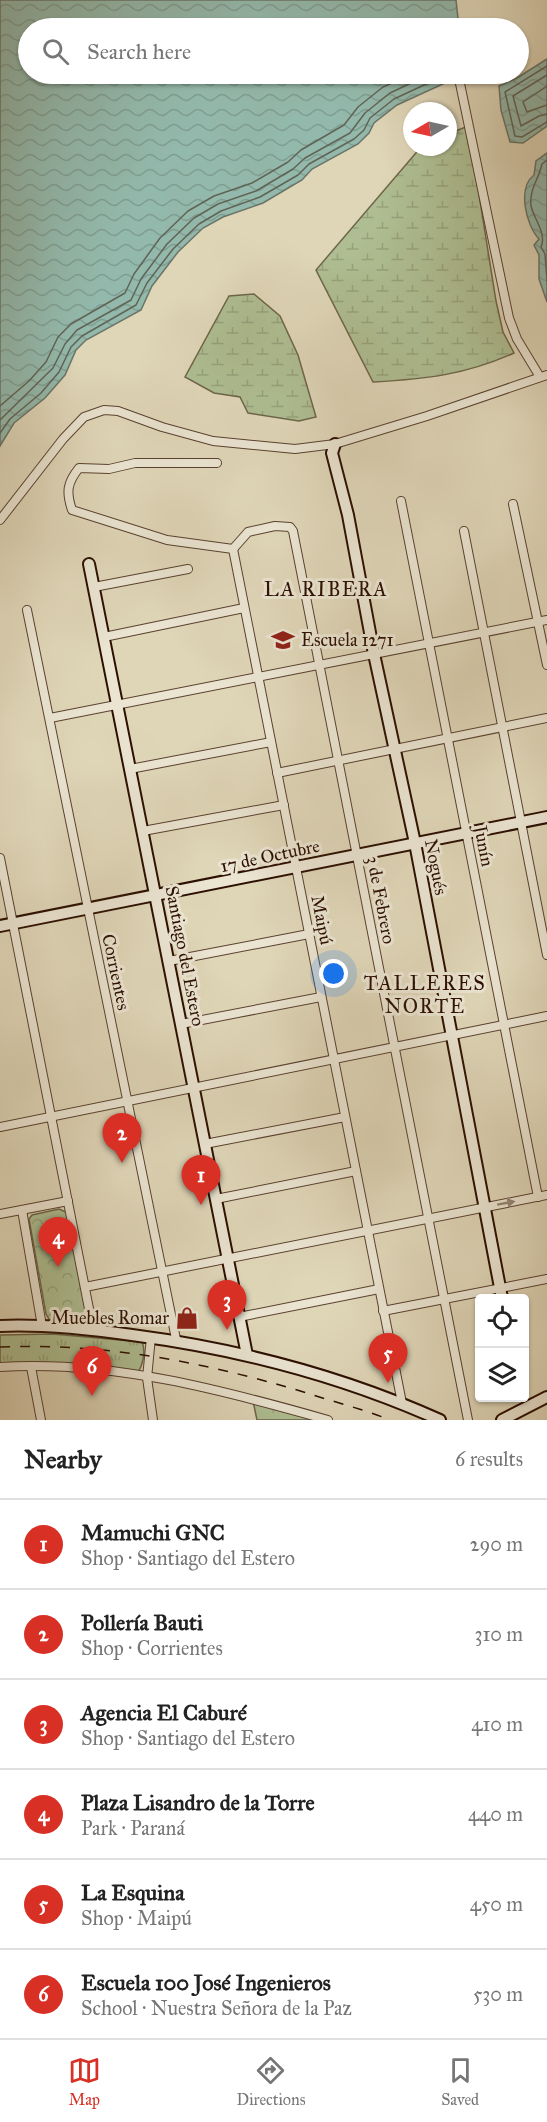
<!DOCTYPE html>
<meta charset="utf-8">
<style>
body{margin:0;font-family:"IM FELL Great Primer",serif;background:#f6f6f6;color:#222}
.controls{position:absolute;right:18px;bottom:18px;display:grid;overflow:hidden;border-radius:6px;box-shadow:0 2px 4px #0004}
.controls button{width:54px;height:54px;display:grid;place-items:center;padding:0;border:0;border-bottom:2px solid #e0e0e0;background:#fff;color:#222;font:30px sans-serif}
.compass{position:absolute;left:403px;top:102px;width:54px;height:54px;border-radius:50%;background:#fff;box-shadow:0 2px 4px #0004;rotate:261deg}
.you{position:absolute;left:334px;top:974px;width:21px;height:21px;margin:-15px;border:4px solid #fff;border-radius:50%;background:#1a73e8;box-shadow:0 0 0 9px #1a73e833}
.badge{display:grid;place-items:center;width:39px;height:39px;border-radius:50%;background:#d93025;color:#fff;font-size:20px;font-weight:700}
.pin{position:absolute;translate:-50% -50px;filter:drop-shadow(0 2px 3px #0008)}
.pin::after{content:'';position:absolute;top:32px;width:21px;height:18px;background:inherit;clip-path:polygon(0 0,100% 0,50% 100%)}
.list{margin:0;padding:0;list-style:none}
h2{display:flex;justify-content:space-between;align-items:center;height:78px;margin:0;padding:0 24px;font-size:26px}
h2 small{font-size:20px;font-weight:400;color:#767676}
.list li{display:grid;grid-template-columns:39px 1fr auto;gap:18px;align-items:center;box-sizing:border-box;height:90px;padding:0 24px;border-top:2px solid #e0e0e0}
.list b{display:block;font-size:22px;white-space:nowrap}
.list p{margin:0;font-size:20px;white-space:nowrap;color:#767676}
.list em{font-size:20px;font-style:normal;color:#767676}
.icon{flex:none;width:33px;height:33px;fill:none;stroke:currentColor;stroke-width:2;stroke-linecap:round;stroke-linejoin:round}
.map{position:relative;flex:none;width:547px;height:1420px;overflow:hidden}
.search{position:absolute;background:#fff;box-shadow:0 2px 4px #0004;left:18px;right:18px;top:18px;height:66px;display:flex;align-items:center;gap:15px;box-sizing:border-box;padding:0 21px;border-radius:33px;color:#767676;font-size:22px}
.sheet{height:618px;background:#fff}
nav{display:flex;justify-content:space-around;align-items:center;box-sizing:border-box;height:84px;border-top:2px solid #e0e0e0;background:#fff;font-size:16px;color:#767676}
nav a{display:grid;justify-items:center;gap:3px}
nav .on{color:#d93025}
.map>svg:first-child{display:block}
.grass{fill:url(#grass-tufts);stroke:#6d664a;stroke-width:1.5}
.wetland{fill:url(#wetland-marsh);stroke:#6d664a;stroke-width:1.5}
.park{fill:url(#park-crowns);stroke:#6d664a;stroke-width:1.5}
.water{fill:url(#water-waves);stroke:#6a7568;stroke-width:1.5}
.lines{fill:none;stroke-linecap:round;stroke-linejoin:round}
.shore{stroke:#606456;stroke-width:1.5}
.street-casing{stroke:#59412f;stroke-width:10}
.secondary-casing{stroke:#2c0f01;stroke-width:14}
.street{stroke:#eae4d1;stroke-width:8}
.secondary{stroke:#eae4d1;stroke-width:10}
.rail{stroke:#2c0f01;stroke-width:1.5;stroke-dasharray:10 10;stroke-linecap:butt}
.oneway{fill:#948473}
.labels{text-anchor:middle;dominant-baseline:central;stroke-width:6;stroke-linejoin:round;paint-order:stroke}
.poi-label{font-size:18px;fill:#2c0f01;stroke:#eae4d1;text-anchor:start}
.street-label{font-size:18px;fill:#2c0f01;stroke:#eae4d1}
.neighbourhood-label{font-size:20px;letter-spacing:1.5px;fill:#2c0f01;stroke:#eae4d1}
</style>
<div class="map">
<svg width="547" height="1420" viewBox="0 0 547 1420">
<defs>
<pattern id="grass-tufts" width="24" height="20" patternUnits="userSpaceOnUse" patternTransform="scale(1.5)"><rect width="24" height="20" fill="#aebe92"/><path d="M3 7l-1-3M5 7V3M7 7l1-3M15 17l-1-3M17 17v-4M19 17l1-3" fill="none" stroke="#96a27c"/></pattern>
<pattern id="wetland-marsh" width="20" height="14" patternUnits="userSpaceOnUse" patternTransform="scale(1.5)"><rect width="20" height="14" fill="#aebe92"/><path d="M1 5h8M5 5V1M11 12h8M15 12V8" fill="none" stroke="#96a27c"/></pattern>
<pattern id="park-crowns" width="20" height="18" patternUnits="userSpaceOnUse" patternTransform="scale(1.5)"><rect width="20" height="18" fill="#aebe92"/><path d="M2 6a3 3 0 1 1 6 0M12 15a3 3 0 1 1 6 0" fill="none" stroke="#96a27c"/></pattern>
<pattern id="water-waves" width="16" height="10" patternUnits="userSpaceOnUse" patternTransform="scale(1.5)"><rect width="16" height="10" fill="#93b9ac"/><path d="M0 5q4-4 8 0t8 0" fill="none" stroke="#7f9e92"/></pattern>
</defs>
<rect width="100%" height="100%" fill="#dfd6b8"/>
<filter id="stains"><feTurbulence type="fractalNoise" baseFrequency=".00333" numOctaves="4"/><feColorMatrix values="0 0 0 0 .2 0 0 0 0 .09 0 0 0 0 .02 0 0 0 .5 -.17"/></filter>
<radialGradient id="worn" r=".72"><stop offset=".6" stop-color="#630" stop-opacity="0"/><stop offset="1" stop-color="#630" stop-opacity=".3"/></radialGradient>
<path class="grass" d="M 53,1334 L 142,1342 C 146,1350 143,1365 138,1372 L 58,1364 L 0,1363 L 0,1335 Z"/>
<g class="wetland">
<path d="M 468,126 L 496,301 L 503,332 L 514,353 C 465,375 426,379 373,382 L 316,270 L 421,147 L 448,147 L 448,134 Z"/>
<path d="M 254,294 L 280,316 L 298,355 L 316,417 L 299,421 L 248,413 L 240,397 L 214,393 L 185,377 L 229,296 Z"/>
</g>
<g class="park">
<path d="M 59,1209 L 68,1213 L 89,1316 L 87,1320 L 50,1321 L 46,1314 L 29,1219 L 32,1215 Z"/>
<path d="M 253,1401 L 316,1420 L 257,1420 Z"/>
</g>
<g class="water">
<path d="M 0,0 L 456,0 L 459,28 L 28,28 L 28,74 L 445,74 L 445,83 L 397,105 L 374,123 L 369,133 L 358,144 L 312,169 L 302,180 L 263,203 L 223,217 L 203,228 L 178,252 L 152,286 L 141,310 L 86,340 L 76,350 L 65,375 L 45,398 L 14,423 L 0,446 Z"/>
<path d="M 547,59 L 547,126 L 523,143 L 510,142 L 501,110 L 499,86 L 517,78 Z"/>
<path d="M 547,153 L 547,302 L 539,279 L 539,255 L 534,245 L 539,239 C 526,225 517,188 534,175 L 536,161 Z"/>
</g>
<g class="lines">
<g class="shore">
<path d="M 547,66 L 505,92 L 515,136 L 522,137 L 547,122"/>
<path d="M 547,75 L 513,96 L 521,126 L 539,116 L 547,114"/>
<path d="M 547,86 L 523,102 L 527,112 L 547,105"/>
<path d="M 547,160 L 542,164 C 539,179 529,189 531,206 C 534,219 547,234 541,247 L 545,254 L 547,281"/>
<path d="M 0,406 L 29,381 L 46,362 L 58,337 L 71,324 L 125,293 L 134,274 L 160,238 L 188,211 L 214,196 L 252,183 L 288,162 L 301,150 L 344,125 L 358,107 L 383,87 L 412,74"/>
<path d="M 0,420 L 53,368 L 65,344 L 77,330 L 131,300 L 141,279 L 167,244 L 194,218 L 218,204 L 256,191 L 293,169 L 305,158 L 350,133 L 365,113 L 390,93 L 430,74"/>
<path d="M 0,433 L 10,419 L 41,393 L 59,372 L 71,347 L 82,336 L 136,305 L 147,283 L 173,249 L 199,224 L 221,211 L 260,197 L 298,175 L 309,164 L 354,139 L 364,130 L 370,118 L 394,99 L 437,79 L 439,74"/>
</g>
<g class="street-casing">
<g id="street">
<path d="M 458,74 L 509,318 L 517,339 L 540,377"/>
<path d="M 217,463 L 135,463 L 109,469 L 79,468 C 67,483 66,492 72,510 L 167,540 L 233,549"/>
<path d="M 401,501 L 538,1197"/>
<path d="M 513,504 L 547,665"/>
<path d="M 0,520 L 63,439 L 84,417 L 104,410 L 118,411 L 162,427 L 213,441 L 295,449 L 335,444 L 427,416 L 547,375"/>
<path d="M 464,531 L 547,955"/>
<path d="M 233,549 L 248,532 L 275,526 L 290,527 L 293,531 L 468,1420"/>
<path d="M 233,549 L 402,1403"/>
<path d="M 94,587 L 188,569"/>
<path d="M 27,610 L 176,1339"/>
<path d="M 104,637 L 244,608"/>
<path d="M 50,718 L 547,620"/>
<path d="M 130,769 L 271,742"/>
<path d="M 277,773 L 547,718"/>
<path d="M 143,831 L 284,805"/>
<path d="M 0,858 L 93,1329"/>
<path d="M 169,961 L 309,934"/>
<path d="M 181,1024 L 321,997"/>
<path d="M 0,1127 L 547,1016"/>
<path d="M 205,1144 L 345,1117"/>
<path d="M 216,1199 L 356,1171"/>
<path d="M 22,1210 L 42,1326"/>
<path d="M 0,1214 L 68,1201"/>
<path d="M 85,1287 L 547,1195"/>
<path d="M 383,1311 L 547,1279"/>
<path d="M 239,1317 L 379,1289"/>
<path d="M 151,1337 L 147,1378 L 153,1420"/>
<path d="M 0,1367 C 111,1360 223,1390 328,1420"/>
<path d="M 31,1367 L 41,1420"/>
</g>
</g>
<g class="secondary-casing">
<g id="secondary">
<path d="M 335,444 L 332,453 L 348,515 L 374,654 L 415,843 L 502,1298"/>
<path d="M 89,564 L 247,1355"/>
<path d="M 0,926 L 547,817"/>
<path d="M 0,1326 C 44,1324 89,1329 132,1335 C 239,1349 342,1376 440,1420"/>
<path d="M 502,1420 L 547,1397"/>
</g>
</g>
<use href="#street" class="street"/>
<use href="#secondary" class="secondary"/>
<path class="rail" d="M 0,1347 C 108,1343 204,1362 307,1393 C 334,1402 363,1409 390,1420"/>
</g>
<defs><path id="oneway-solid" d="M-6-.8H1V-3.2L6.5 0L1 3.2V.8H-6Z" transform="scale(1.5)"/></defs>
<use class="oneway" href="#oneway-solid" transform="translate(506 1203) rotate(-10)"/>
<defs>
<g id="school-bare" transform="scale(1.8)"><path d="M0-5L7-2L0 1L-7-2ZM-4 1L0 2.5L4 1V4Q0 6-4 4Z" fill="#8f2418" stroke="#eae4d1" stroke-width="2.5" paint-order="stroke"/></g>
<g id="shop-bare" transform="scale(1.8)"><path d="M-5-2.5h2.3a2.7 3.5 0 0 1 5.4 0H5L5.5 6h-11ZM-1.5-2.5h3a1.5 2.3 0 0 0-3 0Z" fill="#8f2418" stroke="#eae4d1" stroke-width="2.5" paint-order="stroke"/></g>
</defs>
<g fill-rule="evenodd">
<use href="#school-bare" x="283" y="640"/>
<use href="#shop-bare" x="187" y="1318"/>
</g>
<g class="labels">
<g class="poi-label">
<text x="301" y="640">Escuela 1271</text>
<text x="169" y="1318" text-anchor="end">Muebles Romar</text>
</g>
<g class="street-label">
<text transform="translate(484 846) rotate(79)">Junín</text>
<text transform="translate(270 856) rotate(-12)">17 de Octubre</text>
<text transform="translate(436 867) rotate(79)">Nogués</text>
<text transform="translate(381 900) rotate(79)">3 de Febrero</text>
<text transform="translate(322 920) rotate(79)">Maipú</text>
<text transform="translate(185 956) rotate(79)">Santiago del Estero</text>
<text transform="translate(116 972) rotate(78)">Corrientes</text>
</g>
<g class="neighbourhood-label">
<text x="326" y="589">LA RIBERA</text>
<text x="425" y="983">TALLERES<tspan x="425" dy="23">NORTE</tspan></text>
</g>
</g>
<rect width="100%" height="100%" filter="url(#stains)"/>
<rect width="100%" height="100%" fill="url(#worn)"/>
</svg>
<div class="controls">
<button><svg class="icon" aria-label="locate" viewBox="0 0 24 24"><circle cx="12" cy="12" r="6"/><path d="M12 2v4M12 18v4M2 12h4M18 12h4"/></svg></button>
<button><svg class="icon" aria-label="layers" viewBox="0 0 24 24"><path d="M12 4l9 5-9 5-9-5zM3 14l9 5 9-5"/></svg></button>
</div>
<svg class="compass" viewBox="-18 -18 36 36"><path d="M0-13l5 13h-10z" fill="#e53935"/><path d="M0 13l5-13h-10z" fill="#767676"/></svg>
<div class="you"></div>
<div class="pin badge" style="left:201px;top:1205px">1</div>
<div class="pin badge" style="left:122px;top:1163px">2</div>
<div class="pin badge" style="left:227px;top:1330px">3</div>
<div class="pin badge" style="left:58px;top:1267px">4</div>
<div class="pin badge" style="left:388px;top:1383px">5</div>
<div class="pin badge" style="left:92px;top:1396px">6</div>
<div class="search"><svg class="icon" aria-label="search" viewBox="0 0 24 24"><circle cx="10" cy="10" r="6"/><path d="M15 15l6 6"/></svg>Search here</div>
</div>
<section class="sheet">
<h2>Nearby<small>6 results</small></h2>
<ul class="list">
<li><span class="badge">1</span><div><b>Mamuchi GNC</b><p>Shop · Santiago del Estero</p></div><em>290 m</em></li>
<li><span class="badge">2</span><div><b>Pollería Bauti</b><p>Shop · Corrientes</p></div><em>310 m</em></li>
<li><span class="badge">3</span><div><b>Agencia El Caburé</b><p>Shop · Santiago del Estero</p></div><em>410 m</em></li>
<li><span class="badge">4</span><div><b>Plaza Lisandro de la Torre</b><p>Park · Paraná</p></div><em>440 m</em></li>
<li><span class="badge">5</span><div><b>La Esquina</b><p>Shop · Maipú</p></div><em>450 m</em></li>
<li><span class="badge">6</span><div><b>Escuela 100 José Ingenieros</b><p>School · Nuestra Señora de la Paz</p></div><em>530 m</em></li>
</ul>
</section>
<nav>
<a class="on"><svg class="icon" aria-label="map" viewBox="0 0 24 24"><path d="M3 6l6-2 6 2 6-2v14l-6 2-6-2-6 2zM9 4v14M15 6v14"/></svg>Map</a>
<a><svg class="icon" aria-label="directions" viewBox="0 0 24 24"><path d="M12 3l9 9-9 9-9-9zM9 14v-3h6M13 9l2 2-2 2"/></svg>Directions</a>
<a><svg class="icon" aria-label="saved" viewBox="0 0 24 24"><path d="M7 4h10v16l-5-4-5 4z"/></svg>Saved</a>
</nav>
